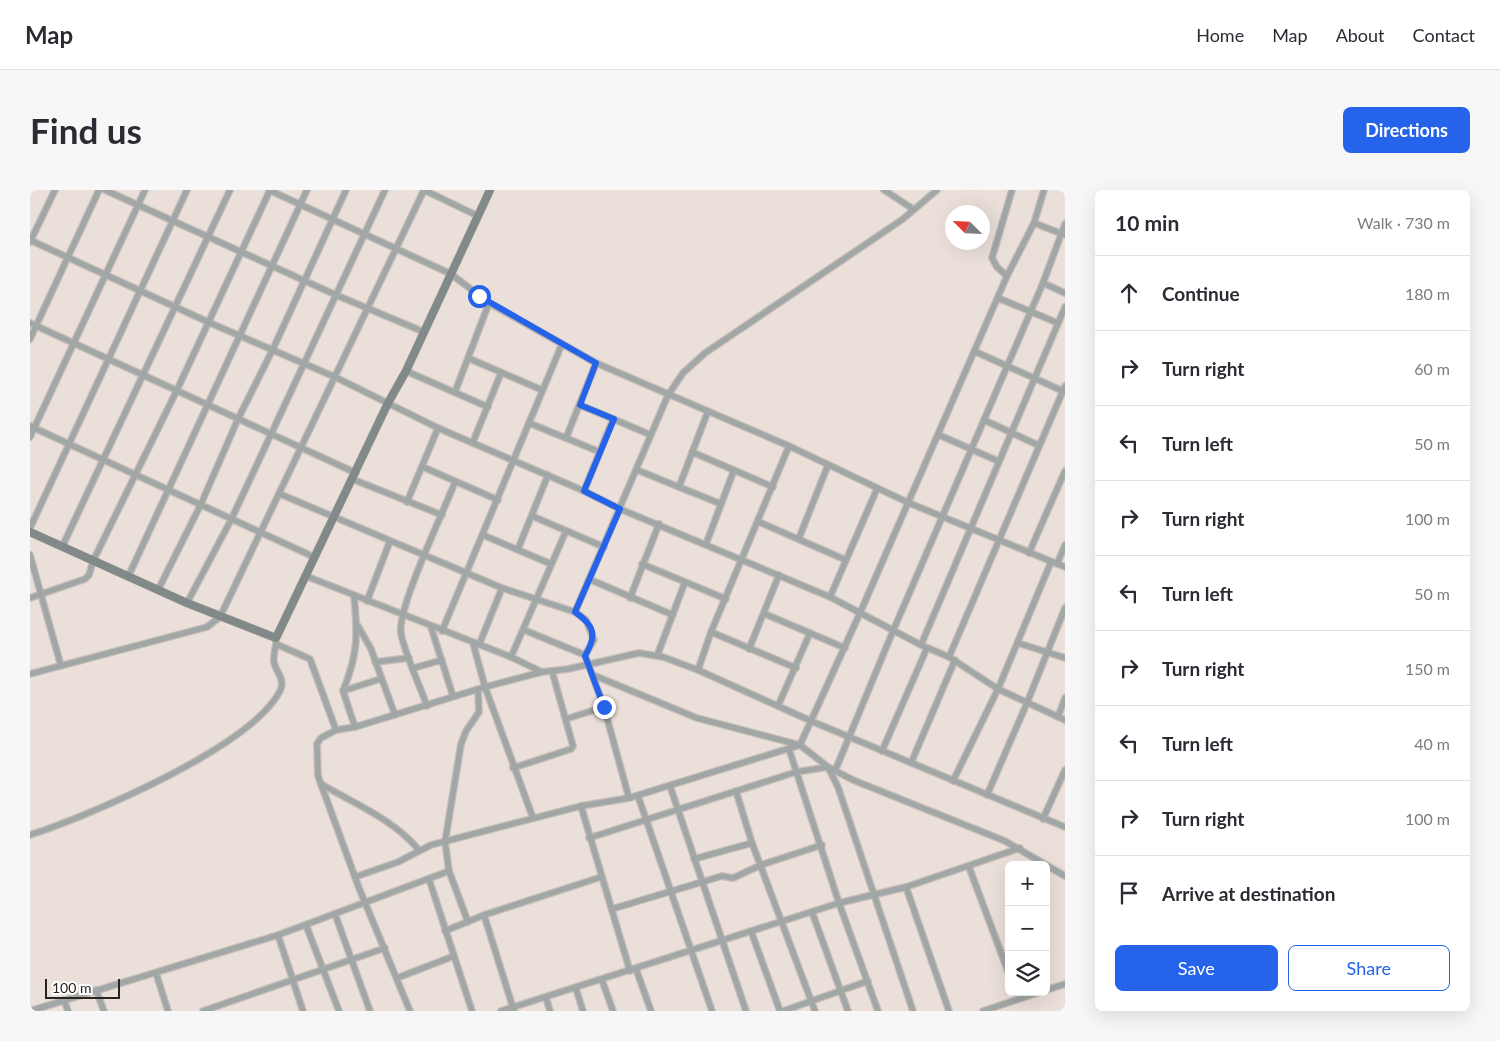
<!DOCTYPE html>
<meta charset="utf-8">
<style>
body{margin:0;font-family:Lato,sans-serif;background:#f7f7f7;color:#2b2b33}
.controls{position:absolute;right:15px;bottom:15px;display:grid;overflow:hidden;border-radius:8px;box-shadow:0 5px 20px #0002}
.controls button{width:45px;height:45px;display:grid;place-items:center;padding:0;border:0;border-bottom:1px solid #e1e1e2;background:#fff;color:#2b2b33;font:25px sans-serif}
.compass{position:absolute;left:915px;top:15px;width:45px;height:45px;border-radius:50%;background:#fff;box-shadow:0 5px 20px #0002;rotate:294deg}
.scale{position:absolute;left:15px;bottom:12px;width:75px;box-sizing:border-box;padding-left:5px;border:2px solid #262320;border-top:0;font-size:14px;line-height:18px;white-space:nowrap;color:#262320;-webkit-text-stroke:4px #fff;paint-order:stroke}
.stop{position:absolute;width:15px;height:15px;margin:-11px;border:4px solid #2563eb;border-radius:50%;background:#fff}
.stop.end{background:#2563eb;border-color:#fff;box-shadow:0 1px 5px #0008}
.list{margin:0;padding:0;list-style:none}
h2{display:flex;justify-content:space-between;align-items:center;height:65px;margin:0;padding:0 20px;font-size:21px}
h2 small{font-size:16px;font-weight:400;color:#7c7c81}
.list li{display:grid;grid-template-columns:32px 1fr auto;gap:15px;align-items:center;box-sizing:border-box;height:75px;padding:0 20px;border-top:1px solid #e1e1e2}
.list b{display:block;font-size:19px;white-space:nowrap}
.list em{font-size:16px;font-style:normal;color:#7c7c81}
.actions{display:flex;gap:10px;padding:15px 20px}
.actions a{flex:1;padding:11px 0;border:1px solid #2563eb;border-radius:8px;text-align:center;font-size:18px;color:#2563eb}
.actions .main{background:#2563eb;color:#fff}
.icon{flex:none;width:28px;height:28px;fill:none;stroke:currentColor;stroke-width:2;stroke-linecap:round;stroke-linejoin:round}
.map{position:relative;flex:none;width:1035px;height:821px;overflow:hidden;border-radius:8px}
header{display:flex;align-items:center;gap:30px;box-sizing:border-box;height:70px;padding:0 25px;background:#fff;border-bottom:1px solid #e1e1e2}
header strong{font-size:24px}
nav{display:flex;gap:28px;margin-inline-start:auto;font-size:18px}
.intro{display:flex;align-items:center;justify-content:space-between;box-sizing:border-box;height:120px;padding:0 30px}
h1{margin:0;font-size:35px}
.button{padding:12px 22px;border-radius:8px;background:#2563eb;color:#fff;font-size:18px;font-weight:700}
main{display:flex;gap:30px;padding:0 30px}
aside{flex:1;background:#fff;border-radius:8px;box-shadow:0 5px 20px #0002}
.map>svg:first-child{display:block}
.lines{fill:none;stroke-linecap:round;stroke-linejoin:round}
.street-casing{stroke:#c8beb8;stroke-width:8}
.secondary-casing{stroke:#c8beb8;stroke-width:9}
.street{stroke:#a1a7a6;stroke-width:5.5}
.secondary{stroke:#818989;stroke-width:8}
.route{stroke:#2563eb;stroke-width:6}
</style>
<header>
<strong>Map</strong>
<nav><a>Home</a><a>Map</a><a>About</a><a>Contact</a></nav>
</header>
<div class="intro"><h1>Find us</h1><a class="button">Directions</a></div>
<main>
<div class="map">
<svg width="1035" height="821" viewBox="0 0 1035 821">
<rect width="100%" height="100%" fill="#ebe0d9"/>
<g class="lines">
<g class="street-casing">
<g id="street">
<path d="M 75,0 L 306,105 L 394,142"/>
<path d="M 239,0 L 421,84 L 459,113 L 566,173 L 759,256 L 879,313 L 1035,377"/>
<path d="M 394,0 L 448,26"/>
<path d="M 854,0 L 883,19"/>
<path d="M 1004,33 L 1035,45"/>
<path d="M 0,50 L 178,132 L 305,187 L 408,238 L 554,301 L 590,319 L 800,407 L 891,455 L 919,467 L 968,499 L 1035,530"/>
<path d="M 0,52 L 25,0"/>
<path d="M 977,86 L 967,77 L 962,68 L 982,0"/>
<path d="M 1013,93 L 1035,103"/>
<path d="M 968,108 L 1028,133"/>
<path d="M 0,133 L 326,283"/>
<path d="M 0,149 L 69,0"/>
<path d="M 946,162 L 1035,202"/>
<path d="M 438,168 L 512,200"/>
<path d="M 376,181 L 458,217"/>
<path d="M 425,202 L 459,113"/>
<path d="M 550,215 L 621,245"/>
<path d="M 954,230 L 1008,255"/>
<path d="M 499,233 L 570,262"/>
<path d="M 0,236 L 284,367"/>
<path d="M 909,245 L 968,271"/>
<path d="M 0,247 L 115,0"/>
<path d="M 536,248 L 566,173"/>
<path d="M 443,252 L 471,183"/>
<path d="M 662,262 L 743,297"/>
<path d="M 393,277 L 468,310"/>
<path d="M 607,280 L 691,314"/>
<path d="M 322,289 L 412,325"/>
<path d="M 649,297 L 678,221"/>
<path d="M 554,301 L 583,229"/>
<path d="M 250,304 L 472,398 L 545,422 L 556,430 L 564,450 L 555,465 L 574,517 L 599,608"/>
<path d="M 377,312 L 408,238"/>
<path d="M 502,326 L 574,357"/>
<path d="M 729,332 L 816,370"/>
<path d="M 0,338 L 157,0"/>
<path d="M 453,345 L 521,374"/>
<path d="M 769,348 L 798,275"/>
<path d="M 676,354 L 704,280"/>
<path d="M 32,357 L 200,0"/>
<path d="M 488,359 L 518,285"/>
<path d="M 999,363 L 1035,281"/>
<path d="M 0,365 L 31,476"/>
<path d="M 612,374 L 696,409"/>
<path d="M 1027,374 L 1035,355"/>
<path d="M 276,386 L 481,467 L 512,482"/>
<path d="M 98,387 L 277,0"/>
<path d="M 561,390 L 643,425"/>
<path d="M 128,400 L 171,314 L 208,229 L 243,159 L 316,0"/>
<path d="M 324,406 C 328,445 328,464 313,501 L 325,537"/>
<path d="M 800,407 L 847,299"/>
<path d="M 0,408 L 55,389 L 59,385 L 63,371 L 147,200 L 240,0"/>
<path d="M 600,408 L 629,334"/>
<path d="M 337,411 L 360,351"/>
<path d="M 157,413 L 201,330 L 355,0"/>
<path d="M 545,422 L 638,205 L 653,183 L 675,163 L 873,29 L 907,0"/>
<path d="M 735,424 L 815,458"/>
<path d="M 328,436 L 341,459 L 365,525"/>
<path d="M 401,437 L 423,506"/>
<path d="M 494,440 L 555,465"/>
<path d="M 412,441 L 532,154"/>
<path d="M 681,442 L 766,478"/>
<path d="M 246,451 L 246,454 L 280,469 L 306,540"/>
<path d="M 443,453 L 455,497 L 503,628"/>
<path d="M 988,453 L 1035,468"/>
<path d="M 449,455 L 472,398"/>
<path d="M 891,455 L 1035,117"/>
<path d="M 719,459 L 749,385"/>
<path d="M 627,466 L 655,392"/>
<path d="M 481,467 L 536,341"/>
<path d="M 919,467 L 1035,196"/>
<path d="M 345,472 L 379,468"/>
<path d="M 384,478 L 412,470"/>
<path d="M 668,480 L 681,442 L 759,256"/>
<path d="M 0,484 L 177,437 L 190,427 L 394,0"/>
<path d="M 563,485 L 667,528 L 770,555 L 798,577 L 808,597 L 883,821"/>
<path d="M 313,501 L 350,489"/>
<path d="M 397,516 C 390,496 374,462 371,443 C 367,418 414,321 425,292"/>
<path d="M 748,516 L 780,443"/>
<path d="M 1028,527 L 1035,508"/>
<path d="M 536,529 L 574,517"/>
<path d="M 759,559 L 809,713 L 848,821"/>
<path d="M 852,561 L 897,458"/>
<path d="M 881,573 L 925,470"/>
<path d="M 483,578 L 541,559 L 543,556 L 522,481"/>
<path d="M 805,581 L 863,441 L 1013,93 L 1035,34"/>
<path d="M 923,591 L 968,499 L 1021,372"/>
<path d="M 291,594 C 325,614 363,629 389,660"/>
<path d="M 640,596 L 716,821"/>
<path d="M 706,601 L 722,653 L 785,821"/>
<path d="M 957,605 L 997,513 L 1035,418"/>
<path d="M 608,606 L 682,821"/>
<path d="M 551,616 L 600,781"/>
<path d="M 1013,629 L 1035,580"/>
<path d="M 0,645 C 61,625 221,557 250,501 C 256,489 246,483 244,472 C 243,467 245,460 246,454"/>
<path d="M 559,648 L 766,582 L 798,577 L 823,590 L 975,651 L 1035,686"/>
<path d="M 664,669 L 722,653"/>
<path d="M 939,677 L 979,784"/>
<path d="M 325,687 L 368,672 L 401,655 L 551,616 L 599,608 L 770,555 L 830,423 L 977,86 L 1004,33 L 1014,0"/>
<path d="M 399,689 L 442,821"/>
<path d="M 876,697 L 919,821"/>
<path d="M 582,719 L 692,686 L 703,688 L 731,675 L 792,655"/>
<path d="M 782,722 L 818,821"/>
<path d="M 305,724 L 340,821"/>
<path d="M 454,725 L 484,821"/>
<path d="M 438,732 L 419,681 L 415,652 L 431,554 L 436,541 L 449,522 L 448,499"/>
<path d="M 276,735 L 309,821"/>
<path d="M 415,741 L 454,725 L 571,687"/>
<path d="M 721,741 L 750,821"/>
<path d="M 248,745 L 273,821"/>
<path d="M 606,779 L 621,821"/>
<path d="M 126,783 L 138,821"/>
<path d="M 367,788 L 424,766"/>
<path d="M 572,790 L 583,821"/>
<path d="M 546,799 L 553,821"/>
<path d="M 66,800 L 74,821"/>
<path d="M 1016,800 L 1035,794"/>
<path d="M 516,808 L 520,821"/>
<path d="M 34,810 L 38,821"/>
<path d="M 0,821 L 248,745 L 419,681"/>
<path d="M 173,821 L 355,758"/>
<path d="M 380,821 L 329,698 L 288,586 L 287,554 L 291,548 L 306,540 L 325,537 L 455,497 L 512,482 L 538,479 L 609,463 L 633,467 L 668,480 L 781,531 L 1035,637"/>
<path d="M 471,821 L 809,713 L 876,697 L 990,658"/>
<path d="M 753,821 L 838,791"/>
<path d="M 953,821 L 1010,802"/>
</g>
</g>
<g class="secondary-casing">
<path id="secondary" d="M 0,342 L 157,413 L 246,448 L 358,213 L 376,181 L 460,0"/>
</g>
<use href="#street" class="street"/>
<use href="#secondary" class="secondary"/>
</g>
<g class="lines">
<path class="route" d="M 449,106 L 566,173 L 550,215 L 584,229 L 554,301 L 590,319 L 545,422 C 565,436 567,445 555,466 L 574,517"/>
</g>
</svg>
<div class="controls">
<button>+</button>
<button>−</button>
<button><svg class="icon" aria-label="layers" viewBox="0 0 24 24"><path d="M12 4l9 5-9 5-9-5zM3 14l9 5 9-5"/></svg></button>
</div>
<svg class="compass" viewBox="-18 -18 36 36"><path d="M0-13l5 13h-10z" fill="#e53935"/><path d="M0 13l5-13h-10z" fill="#7c7c81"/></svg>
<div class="scale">100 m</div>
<div class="stop" style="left:449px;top:106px"></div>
<div class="stop end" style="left:574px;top:517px"></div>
</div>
<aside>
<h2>10 min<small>Walk · 730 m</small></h2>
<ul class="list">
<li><svg class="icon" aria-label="ahead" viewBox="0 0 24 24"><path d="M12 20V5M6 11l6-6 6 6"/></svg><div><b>Continue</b></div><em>180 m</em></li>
<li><svg class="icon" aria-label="right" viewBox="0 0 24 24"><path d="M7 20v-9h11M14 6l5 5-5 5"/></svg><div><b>Turn right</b></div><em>60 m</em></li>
<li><svg class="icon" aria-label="left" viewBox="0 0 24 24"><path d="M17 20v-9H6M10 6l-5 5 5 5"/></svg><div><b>Turn left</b></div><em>50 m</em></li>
<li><svg class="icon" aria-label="right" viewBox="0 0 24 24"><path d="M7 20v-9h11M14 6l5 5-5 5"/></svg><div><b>Turn right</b></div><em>100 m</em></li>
<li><svg class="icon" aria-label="left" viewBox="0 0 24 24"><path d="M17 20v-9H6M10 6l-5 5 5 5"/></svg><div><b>Turn left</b></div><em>50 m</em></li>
<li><svg class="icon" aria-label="right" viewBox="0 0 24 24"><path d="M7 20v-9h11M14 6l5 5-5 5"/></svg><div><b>Turn right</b></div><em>150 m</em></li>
<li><svg class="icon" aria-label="left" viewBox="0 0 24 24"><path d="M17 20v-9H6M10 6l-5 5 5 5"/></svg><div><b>Turn left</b></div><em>40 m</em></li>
<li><svg class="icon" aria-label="right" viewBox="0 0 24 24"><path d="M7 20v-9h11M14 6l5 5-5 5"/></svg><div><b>Turn right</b></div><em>100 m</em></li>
<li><svg class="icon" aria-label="arrive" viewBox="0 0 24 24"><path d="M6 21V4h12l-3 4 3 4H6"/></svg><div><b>Arrive at destination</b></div></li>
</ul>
<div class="actions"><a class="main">Save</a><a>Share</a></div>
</aside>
</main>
